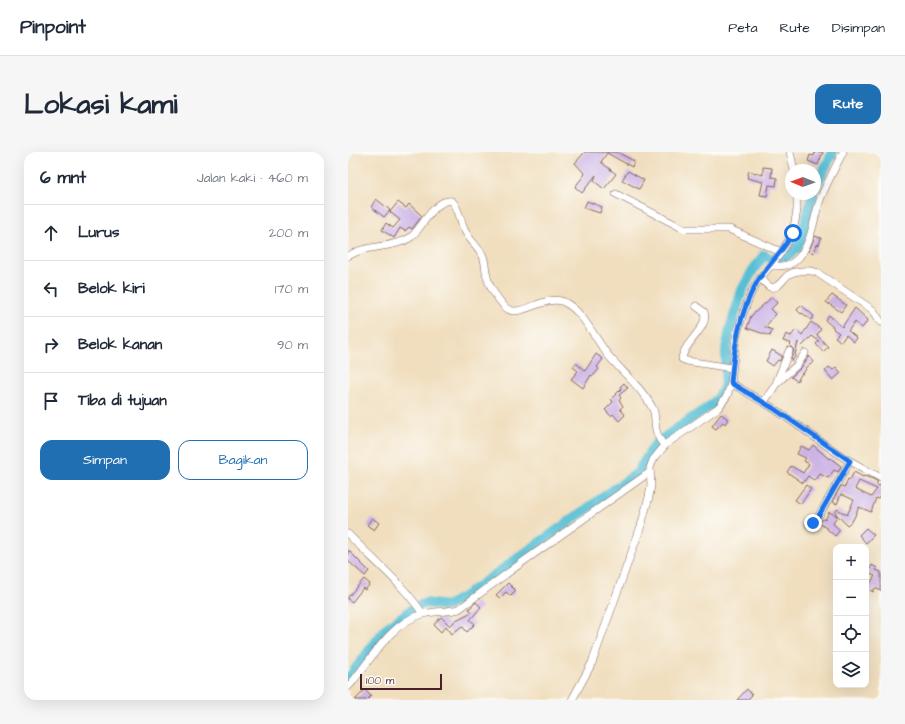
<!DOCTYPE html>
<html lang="id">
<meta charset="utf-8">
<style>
body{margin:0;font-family:"Architects Daughter",sans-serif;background:#f6f6f7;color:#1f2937}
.controls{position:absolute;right:12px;bottom:12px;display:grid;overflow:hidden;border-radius:8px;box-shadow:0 4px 16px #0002}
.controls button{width:36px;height:36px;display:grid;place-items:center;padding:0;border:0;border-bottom:1px solid #e0e1e3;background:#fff;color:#1f2937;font:20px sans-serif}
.compass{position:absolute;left:437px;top:12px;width:36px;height:36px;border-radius:50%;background:#fff;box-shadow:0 4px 16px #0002;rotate:271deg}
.scale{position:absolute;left:12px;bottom:10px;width:82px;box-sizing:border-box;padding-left:4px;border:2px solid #4a1f2b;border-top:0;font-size:11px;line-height:14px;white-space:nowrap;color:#4a1f2b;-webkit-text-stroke:3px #fdfcf7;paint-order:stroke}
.stop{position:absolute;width:12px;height:12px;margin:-9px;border:3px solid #1a73e8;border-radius:50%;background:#fff}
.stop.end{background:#1a73e8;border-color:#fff;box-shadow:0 1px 4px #0008}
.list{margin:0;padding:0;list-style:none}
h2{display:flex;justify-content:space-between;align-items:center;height:52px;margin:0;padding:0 16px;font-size:17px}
h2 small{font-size:13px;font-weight:400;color:#747a83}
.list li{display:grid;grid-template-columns:26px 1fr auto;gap:12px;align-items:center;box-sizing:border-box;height:56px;padding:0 16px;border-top:1px solid #e0e1e3}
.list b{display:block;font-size:15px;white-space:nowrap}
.list em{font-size:13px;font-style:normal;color:#747a83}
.actions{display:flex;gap:8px;padding:12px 16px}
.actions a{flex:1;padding:9px 0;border:1px solid #1f6fb2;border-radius:12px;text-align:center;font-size:14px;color:#1f6fb2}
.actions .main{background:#1f6fb2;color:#fff}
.icon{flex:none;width:22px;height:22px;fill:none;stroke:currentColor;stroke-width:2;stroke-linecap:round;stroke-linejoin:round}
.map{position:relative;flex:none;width:533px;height:548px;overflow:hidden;border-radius:12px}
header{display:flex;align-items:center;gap:24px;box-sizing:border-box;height:56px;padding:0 20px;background:#fff;border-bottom:1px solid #e0e1e3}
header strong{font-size:19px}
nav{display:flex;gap:22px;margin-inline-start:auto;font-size:14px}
.intro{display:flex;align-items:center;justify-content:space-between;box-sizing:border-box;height:96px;padding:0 24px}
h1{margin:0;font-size:28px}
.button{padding:10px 18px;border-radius:12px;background:#1f6fb2;color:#fff;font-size:14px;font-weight:700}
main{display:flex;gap:24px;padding:0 24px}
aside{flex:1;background:#fff;border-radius:12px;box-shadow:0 4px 16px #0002}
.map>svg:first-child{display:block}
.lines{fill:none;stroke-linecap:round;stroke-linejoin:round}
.river{stroke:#57bfd5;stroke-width:10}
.building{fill:#ccb3e6;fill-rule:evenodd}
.minor-casing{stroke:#84625e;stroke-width:8}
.minor{stroke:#fff;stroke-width:7}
.route{stroke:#1a73e8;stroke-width:5}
</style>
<header>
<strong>Pinpoint</strong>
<nav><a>Peta</a><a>Rute</a><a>Disimpan</a></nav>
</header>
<div class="intro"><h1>Lokasi kami</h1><a class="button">Rute</a></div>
<main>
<aside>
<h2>6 mnt<small>Jalan kaki · 460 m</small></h2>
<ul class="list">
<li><svg class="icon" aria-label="ahead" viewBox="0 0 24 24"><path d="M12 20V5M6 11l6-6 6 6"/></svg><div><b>Lurus</b></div><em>200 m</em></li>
<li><svg class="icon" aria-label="left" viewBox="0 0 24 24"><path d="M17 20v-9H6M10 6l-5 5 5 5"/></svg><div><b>Belok kiri</b></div><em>170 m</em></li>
<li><svg class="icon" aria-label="right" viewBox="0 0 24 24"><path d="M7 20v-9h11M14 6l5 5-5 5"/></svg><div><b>Belok kanan</b></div><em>90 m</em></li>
<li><svg class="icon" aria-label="arrive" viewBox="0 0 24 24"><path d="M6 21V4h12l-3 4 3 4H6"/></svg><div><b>Tiba di tujuan</b></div></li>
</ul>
<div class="actions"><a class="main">Simpan</a><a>Bagikan</a></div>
</aside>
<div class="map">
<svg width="533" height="548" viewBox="0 0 533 548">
<rect width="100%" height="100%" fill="#fdfcf7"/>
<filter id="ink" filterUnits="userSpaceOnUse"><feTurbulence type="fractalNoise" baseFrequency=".025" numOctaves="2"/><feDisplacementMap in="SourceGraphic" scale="8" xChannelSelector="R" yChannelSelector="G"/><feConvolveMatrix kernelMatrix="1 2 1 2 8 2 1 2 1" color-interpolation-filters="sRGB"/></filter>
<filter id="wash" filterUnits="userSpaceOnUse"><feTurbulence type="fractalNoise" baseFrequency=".012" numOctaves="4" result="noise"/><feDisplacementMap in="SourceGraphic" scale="16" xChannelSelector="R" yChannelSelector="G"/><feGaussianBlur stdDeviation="0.9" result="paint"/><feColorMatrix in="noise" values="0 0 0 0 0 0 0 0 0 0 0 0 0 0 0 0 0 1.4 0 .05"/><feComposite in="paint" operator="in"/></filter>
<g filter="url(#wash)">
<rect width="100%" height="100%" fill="#f0debe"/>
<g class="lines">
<g class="river">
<path d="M 467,36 L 485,0"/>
<path d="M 0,527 L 38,476 L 66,456 L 78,451 L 99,454 L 117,444 L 289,321 L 308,291 L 363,253 L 370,246 L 376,236 L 378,220 L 378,198 L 382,177 L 394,138 L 405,118 L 416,103 L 431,110 L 448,97 L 453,88 L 465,42"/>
</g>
</g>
<g id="blocks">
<g class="building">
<path d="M 237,0 L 269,0 L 286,9 L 284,15 L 259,1 L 253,10 L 268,22 L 256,37 L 246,29 L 248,23 L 234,41 L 227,35 L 237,22 L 227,11 Z"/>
<path d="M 467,0 L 475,0 L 470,13 L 460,9 L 462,3 L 466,4 Z"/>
<path d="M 415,15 L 424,16 L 423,25 L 429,26 L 428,34 L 421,33 L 419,44 L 412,43 L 415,30 L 399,26 L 401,19 L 415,23 Z"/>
<path d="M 280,19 L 296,28 L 291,37 L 274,28 Z"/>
<path d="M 28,47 L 42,58 L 36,65 L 23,55 Z"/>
<path d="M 239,49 L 254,55 L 252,61 L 236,56 Z"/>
<path d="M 50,50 L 58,56 L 61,52 L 74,64 L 64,77 L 61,75 L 57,79 L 52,76 L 46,86 L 34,78 L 38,71 L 45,76 L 52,68 L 42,60 Z"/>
<path d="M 467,84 L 473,86 L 471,93 L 469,92 L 466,101 L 461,99 Z"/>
<path d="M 484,143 L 498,153 L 493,160 L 478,150 Z"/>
<path d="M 424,145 L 429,151 L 423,157 L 428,162 L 417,175 L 424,178 L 422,184 L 399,176 L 403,164 Z"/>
<path d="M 453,153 L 466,164 L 463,168 L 454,161 L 453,162 L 449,158 Z"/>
<path d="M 507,156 L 520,168 L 514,176 L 507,170 L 500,179 L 509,186 L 506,190 L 498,183 L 493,190 L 487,185 L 491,181 L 485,177 L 486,176 L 477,168 L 481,163 L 494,175 Z"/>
<path d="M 463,170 L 473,177 L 469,183 L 480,195 L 475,200 L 468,192 L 471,189 L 464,184 L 454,194 L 450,190 L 447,203 L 448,204 L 444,209 L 443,208 L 446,198 L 442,194 L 443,191 L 435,189 L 438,182 L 443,184 L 448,178 L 454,183 Z"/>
<path d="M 424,198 L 434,204 L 432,209 L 430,208 L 425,214 L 418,209 Z"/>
<path d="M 248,202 L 255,207 L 249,215 L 251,217 L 245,224 L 243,223 L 235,236 L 223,227 L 230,219 L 225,215 L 228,211 L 237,219 Z"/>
<path d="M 461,204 L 466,210 L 459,215 L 455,222 L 454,221 L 449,229 L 443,225 L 453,216 Z"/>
<path d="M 481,215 L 485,218 L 488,215 L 493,221 L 485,228 L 477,219 Z"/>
<path d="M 276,231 L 280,236 L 271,243 L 273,246 L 271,248 L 275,254 L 272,257 L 277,263 L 271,269 L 265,262 L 263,264 L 257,258 L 265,250 L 263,247 L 273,237 L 272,235 Z"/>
<path d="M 373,262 L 380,267 L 377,272 L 375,270 L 368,277 L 364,274 Z"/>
<path d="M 465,293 L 481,307 L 482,306 L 493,314 L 490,320 L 486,318 L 480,326 L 472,322 L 467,329 L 460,324 L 455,331 L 439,320 L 443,314 L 455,321 L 461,312 L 456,309 L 458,306 L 449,302 L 453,294 L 461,298 Z"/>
<path d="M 506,320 L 515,325 L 516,324 L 525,327 L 530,330 L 528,332 L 531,334 L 533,332 L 533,343 L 530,347 L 528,346 L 523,360 L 511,355 L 505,368 L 499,373 L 487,361 L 489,357 L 499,363 L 506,348 L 493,342 L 489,352 L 484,350 L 493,334 L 497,335 L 500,327 L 502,328 ZM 511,329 L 529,337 L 523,345 L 507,337 Z"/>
<path d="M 458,333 L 463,337 L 453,352 L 447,348 Z"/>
<path d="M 481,360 L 489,364 L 485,372 L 492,378 L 487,384 L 480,378 L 480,377 L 471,371 L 475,367 L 477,368 Z"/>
<path d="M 24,366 L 31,371 L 26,378 L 19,373 Z"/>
<path d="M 518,376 L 526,383 L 518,391 L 511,383 Z"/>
<path d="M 0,398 L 21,419 L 17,424 L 0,409 Z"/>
<path d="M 524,413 L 529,416 L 528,418 L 533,420 L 533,439 L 527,436 L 525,440 L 519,436 L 527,424 L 520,421 Z"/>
<path d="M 16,427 L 22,432 L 17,438 L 15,436 L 4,450 L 0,447 L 0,445 Z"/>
<path d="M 160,431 L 168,439 L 163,444 L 158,440 L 152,446 L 148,443 Z"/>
<path d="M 128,450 L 133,455 L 122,468 L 127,472 L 119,480 L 114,474 L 104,482 L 98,474 L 93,480 L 86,473 L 93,465 L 102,474 L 108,468 L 124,460 L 121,457 Z"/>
<path d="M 399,537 L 404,543 L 399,548 L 389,548 Z"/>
<path d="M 17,538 L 23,544 L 19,548 L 7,548 Z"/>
</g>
</g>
</g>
<g filter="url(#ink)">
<use href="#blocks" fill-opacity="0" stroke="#84625e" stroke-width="1"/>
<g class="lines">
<g class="minor-casing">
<g id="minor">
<path d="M 442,0 L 446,18"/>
<path d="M 268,42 L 336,77 L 381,77 L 433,100"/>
<path d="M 0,104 C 6,101 11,98 18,97 C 31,94 52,93 63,85 C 74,76 87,46 104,49 C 111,56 112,68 116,77 C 120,87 130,94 135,104 C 138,112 137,120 140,128 C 142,137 150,147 156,154 C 170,170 196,141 216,150 C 235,159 247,187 260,203 C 275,221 294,236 305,257 C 308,264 306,273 309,281 C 310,286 314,290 316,294"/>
<path d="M 421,114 C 431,114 441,115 448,108 C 464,94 465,67 472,48 C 478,32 487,16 495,0"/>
<path d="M 412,126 C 415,128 418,133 422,135 C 430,138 435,127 440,123 C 447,118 461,118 468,120 L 525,158 L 533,170"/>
<path d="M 348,154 L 356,160 C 362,175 335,191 334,207 L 339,209 L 384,216"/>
<path d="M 429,229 L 441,199"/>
<path d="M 383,231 L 425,256 L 495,305 L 533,326"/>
<path d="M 416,250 L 428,232 L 449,213 L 457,201"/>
<path d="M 461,372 L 465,371 L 470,365 L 502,309"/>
<path d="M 0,382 C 25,408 55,432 75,462"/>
<path d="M 0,535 C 22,510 41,471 75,462 C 86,459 99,460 111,457 L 176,409 L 302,320"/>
<path d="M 224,548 L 244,511 L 293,374 L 301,345 L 303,333 L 302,316 L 305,308 L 318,292 L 370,256 L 379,244 L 383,231 L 388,185 L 395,162 L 403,141 L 410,129 L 432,102 L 445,81 L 449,58 L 449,42"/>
</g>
</g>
<use href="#minor" class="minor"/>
</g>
</g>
<g class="lines" filter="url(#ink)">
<path class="route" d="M 445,81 C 435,99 420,113 409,130 C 391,161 386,196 383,231 L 425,256 L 502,309 L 470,365 L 465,371"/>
</g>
</svg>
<div class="controls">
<button>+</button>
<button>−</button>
<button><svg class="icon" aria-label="locate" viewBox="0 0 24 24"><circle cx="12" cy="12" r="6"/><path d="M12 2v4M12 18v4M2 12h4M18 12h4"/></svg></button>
<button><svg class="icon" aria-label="layers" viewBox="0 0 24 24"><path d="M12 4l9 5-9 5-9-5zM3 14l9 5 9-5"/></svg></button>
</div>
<svg class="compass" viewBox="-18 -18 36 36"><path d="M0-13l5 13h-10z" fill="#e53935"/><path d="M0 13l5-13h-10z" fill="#747a83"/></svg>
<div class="scale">100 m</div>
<div class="stop" style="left:445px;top:81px"></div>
<div class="stop end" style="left:465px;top:371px"></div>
</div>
</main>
